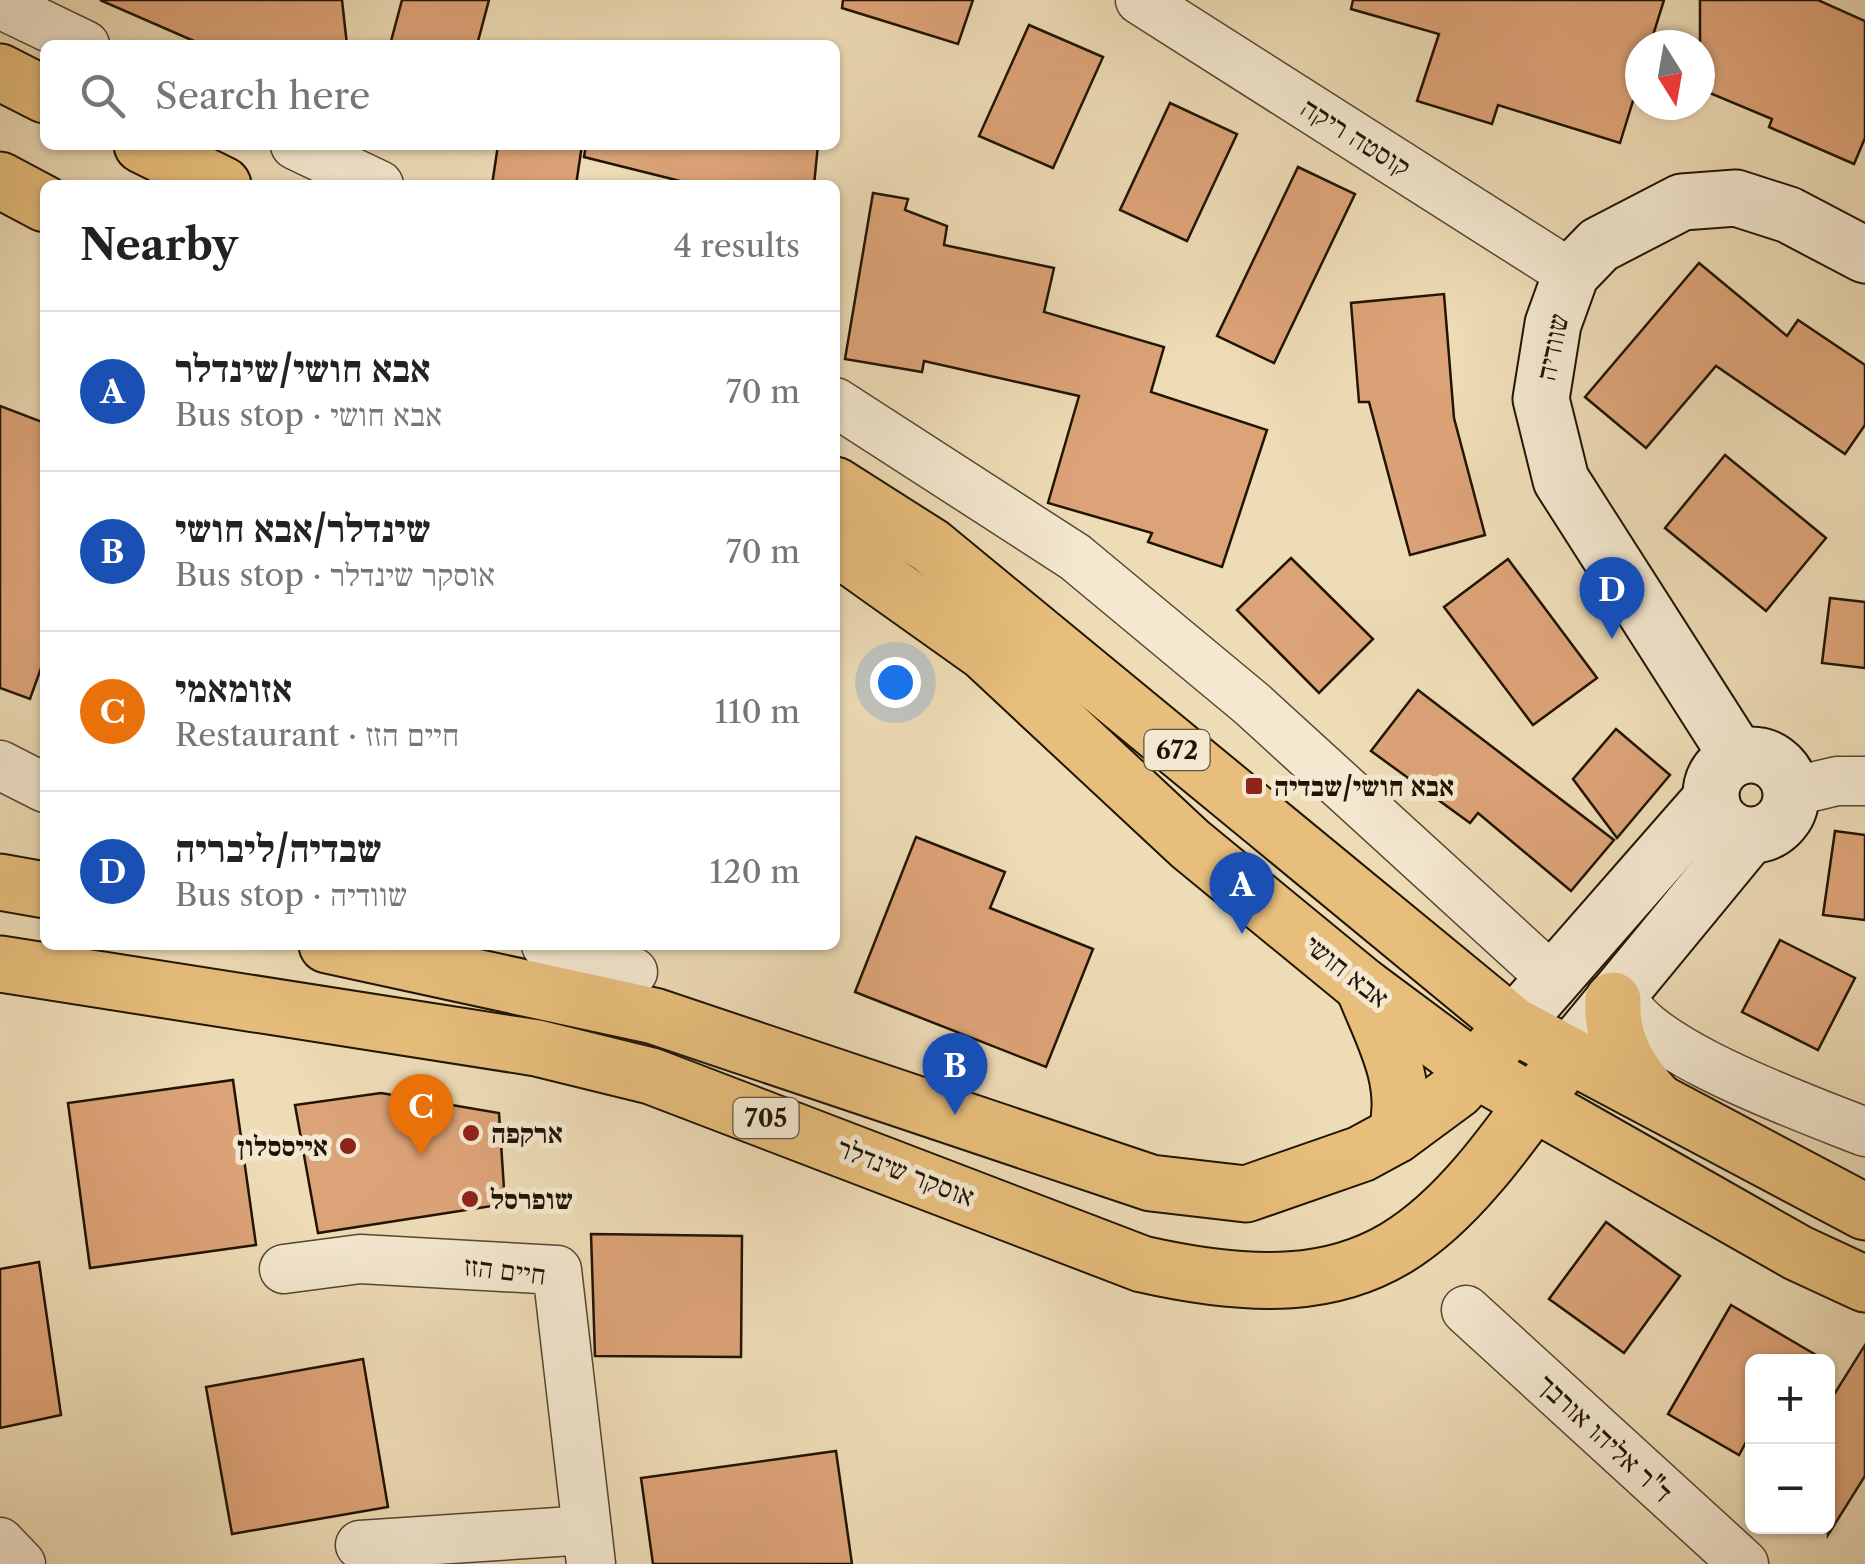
<!DOCTYPE html>
<meta charset="utf-8">
<style>
body{margin:0;font-family:"Libre Caslon Text","Frank Ruhl Libre",serif;background:#f6f6f6;color:#222}
.controls{position:absolute;right:30px;bottom:30px;display:grid;overflow:hidden;border-radius:15px;box-shadow:0 2px 8px #0004}
.controls button{width:90px;height:90px;display:grid;place-items:center;padding:0;border:0;border-bottom:2px solid #e0e0e0;background:#fff;color:#222;font:50px sans-serif}
.compass{position:absolute;left:1625px;top:30px;width:90px;height:90px;border-radius:50%;background:#fff;box-shadow:0 2px 8px #0004;rotate:169deg}
.you{position:absolute;left:895px;top:682px;width:35px;height:35px;margin:-25px;border:8px solid #fff;border-radius:50%;background:#1a73e8;box-shadow:0 0 0 15px #1a73e833}
.badge{display:grid;place-items:center;width:65px;height:65px;border-radius:50%;background:#8f2418;color:#fff;font-size:32px;font-weight:700}
.pin{position:absolute;translate:-50% -82px;filter:drop-shadow(0 2px 5px #0008)}
.pin::after{content:'';position:absolute;top:52px;width:35px;height:30px;background:inherit;clip-path:polygon(0 0,100% 0,50% 100%)}
.list{margin:0;padding:0;list-style:none}
h2{display:flex;justify-content:space-between;align-items:center;height:130px;margin:0;padding:0 40px;font-size:42px}
h2 small{font-size:32px;font-weight:400;color:#767676}
.list li{display:grid;grid-template-columns:65px 1fr auto;gap:30px;align-items:center;box-sizing:border-box;height:160px;padding:0 40px;border-top:2px solid #e0e0e0}
.list b{display:block;font-size:38px;white-space:nowrap}
.list p{margin:0;font-size:32px;white-space:nowrap;color:#767676}
.list em{font-size:32px;font-style:normal;color:#767676}
.icon{flex:none;width:55px;height:55px;fill:none;stroke:currentColor;stroke-width:2;stroke-linecap:round;stroke-linejoin:round}
.map{position:relative;flex:none;width:1865px;height:1564px;overflow:hidden}
.search{position:absolute;background:#fff;box-shadow:0 2px 8px #0004;left:40px;top:40px;width:800px;height:110px;display:flex;align-items:center;gap:25px;box-sizing:border-box;padding:0 35px;border-radius:15px;color:#767676;font-size:38px}
.panel{position:absolute;background:#fff;box-shadow:0 2px 8px #0004;left:40px;top:180px;width:800px;height:770px;border-radius:15px}
.map>svg:first-child{display:block}
.building{fill:#dda378;stroke:#201403;stroke-width:2.5}
.lines{fill:none;stroke-linecap:round;stroke-linejoin:round}
.street-casing{stroke:#544630;stroke-width:51}
.secondary-casing{stroke:#201403;stroke-width:59}
.primary-casing{stroke:#201403;stroke-width:59}
.street{stroke:#f4e8d0;stroke-width:48}
.secondary{stroke:#f4e8d0;stroke-width:55}
.primary{stroke:#e7be7b;stroke-width:55}
.poi-dot{fill:#8f2418;stroke:#f4e8d0;stroke-width:4}
.labels{text-anchor:middle;dominant-baseline:central;stroke-width:10;stroke-linejoin:round;paint-order:stroke}
.shield{fill:#f4e8d0;stroke:#605440;stroke-width:2.5}
.shield-label{font-size:25px;font-weight:bold;fill:#201403}
.street-label{font-size:28px;fill:#201403;stroke:#f4e8d0}
.poi-label{font-size:28px;font-weight:bold;fill:#201403;stroke:#f4e8d0;text-anchor:start}
</style>
<div class="map">
<svg width="1865" height="1564" viewBox="0 0 1865 1564">
<rect width="100%" height="100%" fill="#eedcb6"/>
<filter id="stains"><feTurbulence type="fractalNoise" baseFrequency=".002" numOctaves="4"/><feColorMatrix values="0 0 0 0 .2 0 0 0 0 .09 0 0 0 0 .02 0 0 0 .5 -.17"/></filter>
<radialGradient id="worn" r=".72"><stop offset=".6" stop-color="#630" stop-opacity="0"/><stop offset="1" stop-color="#630" stop-opacity=".3"/></radialGradient>
<g class="building">
<path d="M 100,0 L 342,0 L 347,45 L 203,45 Z"/>
<path d="M 402,0 L 489,0 L 477,45 L 390,45 Z"/>
<path d="M 843,0 L 973,0 L 958,44 L 842,8 Z"/>
<path d="M 1353,0 L 1664,0 L 1650,45 L 1640,45 L 1640,78 L 1620,143 L 1498,105 L 1492,124 L 1417,101 L 1439,34 L 1351,9 Z"/>
<path d="M 1700,0 L 1818,0 L 1865,21 L 1865,138 L 1854,164 L 1769,127 L 1772,119 L 1700,89 Z"/>
<path d="M 1029,25 L 1103,57 L 1053,168 L 979,136 Z"/>
<path d="M 1170,103 L 1237,134 L 1187,241 L 1120,210 Z"/>
<path d="M 498,145 L 582,145 L 576,185 L 492,185 Z"/>
<path d="M 586,145 L 818,145 L 814,185 L 696,185 L 584,157 Z"/>
<path d="M 1298,167 L 1355,194 L 1274,363 L 1217,336 Z"/>
<path d="M 873,193 L 908,199 L 905,210 L 947,226 L 944,245 L 1054,268 L 1044,312 L 1164,347 L 1151,392 L 1267,430 L 1222,567 L 1148,542 L 1152,533 L 1048,503 L 1079,396 L 924,361 L 922,372 L 845,359 Z"/>
<path d="M 1699,263 L 1787,336 L 1798,320 L 1865,365 L 1865,425 L 1845,454 L 1716,366 L 1646,448 L 1585,397 Z"/>
<path d="M 1444,294 L 1454,418 L 1485,535 L 1410,555 L 1369,402 L 1359,402 L 1351,303 Z"/>
<path d="M 0,406 L 45,423 L 45,657 L 30,699 L 0,688 Z"/>
<path d="M 1725,455 L 1826,538 L 1766,611 L 1665,528 Z"/>
<path d="M 1291,558 L 1373,639 L 1319,693 L 1237,610 Z"/>
<path d="M 1508,559 L 1597,678 L 1533,725 L 1444,607 Z"/>
<path d="M 1830,598 L 1865,602 L 1865,668 L 1822,663 Z"/>
<path d="M 1418,690 L 1614,840 L 1571,891 L 1478,813 L 1470,823 L 1371,751 Z"/>
<path d="M 1616,729 L 1670,775 L 1617,838 L 1573,779 Z"/>
<path d="M 1835,831 L 1865,835 L 1865,920 L 1823,915 Z"/>
<path d="M 916,837 L 1005,872 L 990,908 L 1093,949 L 1046,1067 L 855,992 Z"/>
<path d="M 1780,940 L 1855,978 L 1818,1050 L 1742,1012 Z"/>
<path d="M 233,1080 L 256,1245 L 90,1268 L 68,1103 Z"/>
<path d="M 381,1093 L 499,1113 L 505,1204 L 318,1233 L 295,1105 Z"/>
<path d="M 1606,1222 L 1680,1276 L 1624,1353 L 1549,1299 Z"/>
<path d="M 591,1234 L 742,1236 L 741,1357 L 595,1356 Z"/>
<path d="M 39,1262 L 61,1415 L 0,1428 L 0,1269 Z"/>
<path d="M 1731,1305 L 1828,1362 L 1752,1362 L 1752,1431 L 1739,1455 L 1668,1414 Z"/>
<path d="M 1865,1345 L 1865,1476 L 1828,1535 L 1828,1404 Z"/>
<path d="M 363,1359 L 388,1507 L 232,1534 L 206,1387 Z"/>
<path d="M 836,1451 L 852,1564 L 653,1564 L 641,1478 Z"/>
</g>
<g class="lines">
<g class="street-casing">
<g id="street">
<path d="M 1140,0 L 1571,274"/>
<path d="M 0,4 L 85,45"/>
<path d="M 295,145 L 379,185"/>
<path d="M 835,402 L 1075,557 L 1252,704 L 1553,979"/>
<path d="M 0,765 L 45,788"/>
<path d="M 1791,792 L 1837,781 L 1865,781"/>
<path d="M 546,945 L 633,972"/>
<path d="M 1622,990 C 1624,1045 1816,1112 1865,1132"/>
<path d="M 284,1269 L 360,1259 L 557,1270 L 591,1564"/>
<path d="M 1466,1310 L 1744,1564"/>
<path d="M 0,1542 L 21,1564"/>
<path d="M 360,1545 L 587,1530"/>
</g>
</g>
<g class="secondary-casing">
<g id="secondary">
<circle cx="1751" cy="795" r="40"/>
<path d="M 1738,757 L 1561,480 L 1541,399 L 1553,324 L 1571,274 L 1599,245 L 1682,202 L 1736,198 L 1789,215 L 1865,255"/>
<path d="M 1513,1025 L 1711,799"/>
<path d="M 1567,1057 L 1749,836"/>
</g>
</g>
<g class="primary-casing">
<g id="primary">
<path d="M 0,72 L 45,95"/>
<path d="M 142,145 L 223,185"/>
<path d="M 0,180 L 45,204"/>
<path d="M 835,485 L 931,546 L 1513,1025 L 1865,1212"/>
<path d="M 835,546 L 984,652 L 1190,844 L 1363,986 L 1476,1070 L 1798,1253 L 1865,1284"/>
<path d="M 0,882 L 45,890"/>
<path d="M 327,945 L 654,1016 L 1151,1183 L 1246,1194 L 1361,1154 L 1396,1135 L 1457,1090 L 1513,1025"/>
<path d="M 0,964 L 537,1048 L 651,1076 L 1142,1264 C 1381,1318 1438,1237 1567,1057"/>
<path d="M 1363,986 C 1382,1034 1411,1082 1396,1135"/>
<path d="M 1613,1000 C 1611,1041 1629,1072 1657,1101"/>
</g>
</g>
<use href="#street" class="street"/>
<use href="#secondary" class="secondary"/>
<use href="#primary" class="primary"/>
</g>
<g class="poi-dot">
<rect x="1244" y="776" width="20" height="20" rx="5"/>
<circle cx="471" cy="1133" r="10"/>
<circle cx="348" cy="1146" r="10"/>
<circle cx="470" cy="1199" r="10"/>
</g>
<g class="labels">
<g class="shield">
<rect x="1144.5" y="730" width="65" height="40" rx="8"/>
<rect x="733.5" y="1098" width="65" height="40" rx="8"/>
</g>
<g class="shield-label">
<text x="1177" y="750">672</text>
<text x="766" y="1118">705</text>
</g>
<g class="street-label">
<text transform="translate(1356 137) rotate(32)">קוסטה ריקה</text>
<text transform="translate(1552 347) rotate(-78)">שוודיה</text>
<text transform="translate(1347 971) rotate(38)">אבא חושי</text>
<text transform="translate(906 1172) rotate(21)">אוסקר שינדלר</text>
<text transform="translate(505 1270) rotate(7)">חיים הזז</text>
<text transform="translate(1605 1438) rotate(43)">ד"ר אליהו אורבך</text>
</g>
<g class="poi-label">
<text x="1274" y="786">אבא חושי/שבדיה</text>
<text x="491" y="1133">ארקפה</text>
<text x="328" y="1146" text-anchor="end">אייססלון</text>
<text x="490" y="1199">שופרסל</text>
</g>
</g>
<rect width="100%" height="100%" filter="url(#stains)"/>
<rect width="100%" height="100%" fill="url(#worn)"/>
</svg>
<div class="controls">
<button>+</button>
<button>−</button>
</div>
<svg class="compass" viewBox="-18 -18 36 36"><path d="M0-13l5 13h-10z" fill="#e53935"/><path d="M0 13l5-13h-10z" fill="#767676"/></svg>
<div class="you"></div>
<div class="pin badge" style="left:1242px;top:934px;background:#1a4fb4">A</div>
<div class="pin badge" style="left:955px;top:1115px;background:#1a4fb4">B</div>
<div class="pin badge" style="left:421px;top:1156px;background:#e8710a">C</div>
<div class="pin badge" style="left:1612px;top:639px;background:#1a4fb4">D</div>
<div class="search"><svg class="icon" aria-label="search" viewBox="0 0 24 24"><circle cx="10" cy="10" r="6"/><path d="M15 15l6 6"/></svg>Search here</div>
<section class="panel">
<h2>Nearby<small>4 results</small></h2>
<ul class="list">
<li><span class="badge" style="background:#1a4fb4">A</span><div><b>אבא חושי/שינדלר</b><p>Bus stop · אבא חושי</p></div><em>70 m</em></li>
<li><span class="badge" style="background:#1a4fb4">B</span><div><b>שינדלר/אבא חושי</b><p>Bus stop · אוסקר שינדלר</p></div><em>70 m</em></li>
<li><span class="badge" style="background:#e8710a">C</span><div><b>אזומאמי</b><p>Restaurant · חיים הזז</p></div><em>110 m</em></li>
<li><span class="badge" style="background:#1a4fb4">D</span><div><b>שבדיה/ליבריה</b><p>Bus stop · שוודיה</p></div><em>120 m</em></li>
</ul>
</section>
</div>
